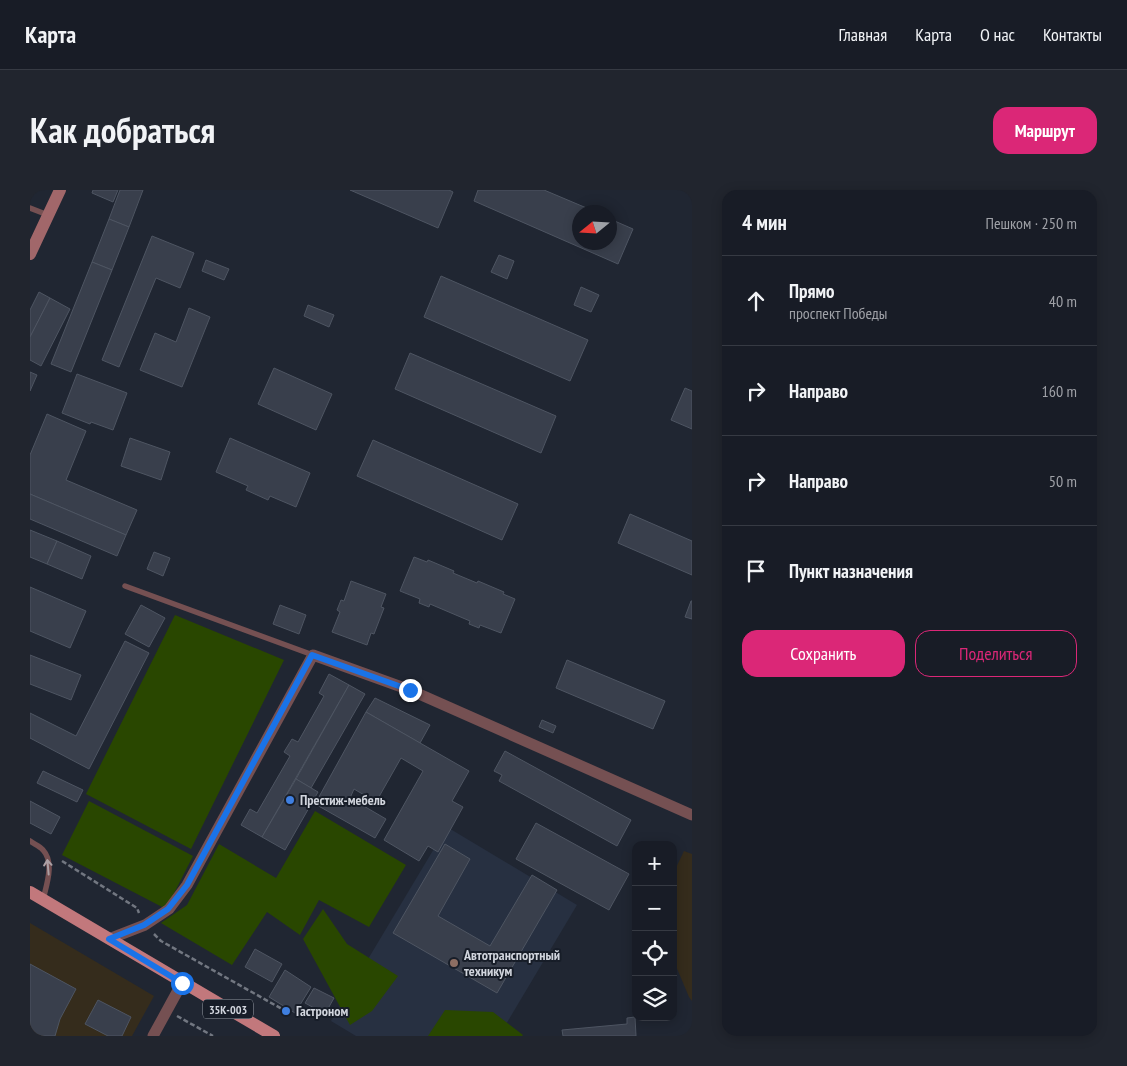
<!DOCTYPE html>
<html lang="ru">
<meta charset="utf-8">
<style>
body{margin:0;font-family:"PT Sans Narrow",sans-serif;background:#21252e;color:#f1f3f6}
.controls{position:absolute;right:15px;bottom:15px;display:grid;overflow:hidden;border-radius:10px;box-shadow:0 2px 12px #0003}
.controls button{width:45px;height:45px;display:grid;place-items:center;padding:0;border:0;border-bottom:1px solid #363a43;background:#181c26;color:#f1f3f6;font:25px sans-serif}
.compass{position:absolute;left:542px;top:15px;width:45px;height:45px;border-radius:50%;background:#181c26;box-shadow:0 2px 12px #0003;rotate:252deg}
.stop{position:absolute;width:15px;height:15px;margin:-11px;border:4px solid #1a73e8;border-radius:50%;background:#fff}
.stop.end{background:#1a73e8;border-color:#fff;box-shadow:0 1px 5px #0008}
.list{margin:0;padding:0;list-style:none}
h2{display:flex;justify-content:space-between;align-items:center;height:65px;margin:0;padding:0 20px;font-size:21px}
h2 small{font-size:16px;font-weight:400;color:#9fa1a7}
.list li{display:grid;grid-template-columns:32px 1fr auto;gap:15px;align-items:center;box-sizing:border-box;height:90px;padding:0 20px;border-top:1px solid #363a43}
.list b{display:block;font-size:19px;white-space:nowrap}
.list p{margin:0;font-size:16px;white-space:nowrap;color:#9fa1a7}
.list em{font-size:16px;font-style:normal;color:#9fa1a7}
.actions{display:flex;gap:10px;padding:15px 20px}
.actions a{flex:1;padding:11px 0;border:1px solid #db2777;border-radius:15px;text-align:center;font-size:18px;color:#db2777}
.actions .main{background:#db2777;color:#fff}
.icon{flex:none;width:28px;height:28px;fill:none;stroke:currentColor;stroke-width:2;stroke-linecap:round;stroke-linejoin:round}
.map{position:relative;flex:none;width:662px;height:846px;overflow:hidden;border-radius:15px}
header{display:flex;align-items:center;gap:30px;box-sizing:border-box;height:70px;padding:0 25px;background:#181c26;border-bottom:1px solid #363a43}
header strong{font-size:24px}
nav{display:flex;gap:28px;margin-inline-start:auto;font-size:18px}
.intro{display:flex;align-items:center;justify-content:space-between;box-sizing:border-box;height:120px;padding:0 30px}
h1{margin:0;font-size:35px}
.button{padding:12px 22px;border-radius:15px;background:#db2777;color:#fff;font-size:18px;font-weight:700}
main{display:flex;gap:30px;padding:0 30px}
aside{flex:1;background:#181c26;border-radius:15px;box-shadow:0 2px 12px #0003}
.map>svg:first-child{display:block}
.built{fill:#273041}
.industrial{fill:#352c1c}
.green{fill:#294700}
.building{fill:#393f4c;stroke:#4e5562}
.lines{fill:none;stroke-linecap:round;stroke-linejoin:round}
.path{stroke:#727781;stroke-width:2.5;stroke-dasharray:5 2.5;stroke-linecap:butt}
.service{stroke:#755052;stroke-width:5.5}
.minor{stroke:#755052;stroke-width:11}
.secondary{stroke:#a1676a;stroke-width:12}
.primary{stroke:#c2787c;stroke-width:12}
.oneway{stroke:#aca0a5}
.route{stroke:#1a73e8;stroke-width:6}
.shop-dot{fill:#3f7fe0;stroke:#171d28;stroke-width:2}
.education-dot{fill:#8d6e63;stroke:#171d28;stroke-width:2}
.labels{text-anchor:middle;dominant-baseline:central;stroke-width:4;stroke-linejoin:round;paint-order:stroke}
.shield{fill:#171d28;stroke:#999ea7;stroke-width:1}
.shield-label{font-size:12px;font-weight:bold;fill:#d1d5dd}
.poi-label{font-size:14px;font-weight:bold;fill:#d1d5dd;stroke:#171d28;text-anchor:start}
</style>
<header>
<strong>Карта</strong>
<nav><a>Главная</a><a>Карта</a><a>О нас</a><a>Контакты</a></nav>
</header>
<div class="intro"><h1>Как добраться</h1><a class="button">Маршрут</a></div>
<main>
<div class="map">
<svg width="662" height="846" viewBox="0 0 662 846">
<rect width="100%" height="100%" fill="#202632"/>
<path class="built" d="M 417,637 L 547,715 L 469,846 L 326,846 L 301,831 Z"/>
<g class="industrial">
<path d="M 654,661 L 662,664 L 662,811 L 659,807 L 643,769 L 643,684 Z"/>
<path d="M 0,733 L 124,806 L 102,846 L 0,846 Z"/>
</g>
<g class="green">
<path d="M 145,425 L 254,470 L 161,659 L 56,604 Z"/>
<path d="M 59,611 L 163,666 L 136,719 L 32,665 Z"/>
<path d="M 285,621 L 376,675 L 339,737 L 289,710 L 270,745 L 237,722 L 202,775 L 131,733 L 157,715 L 189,654 L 246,688 Z"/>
<path d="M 293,719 L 317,754 L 368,786 L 342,821 L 320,835 L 273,749 Z"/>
<path d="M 415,820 L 463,822 L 493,845 L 492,846 L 398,846 Z"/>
</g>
<g class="building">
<path d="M 63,0 L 88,0 L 83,12 L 62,3 Z"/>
<path d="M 90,0 L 113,0 L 99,37 L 79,29 Z"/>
<path d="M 320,0 L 419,0 L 423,2 L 408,38 Z"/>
<path d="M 448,0 L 514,0 L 566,22 L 550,22 L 550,52 L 580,52 L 580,29 L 603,39 L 588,74 L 444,11 Z"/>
<path d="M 79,29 L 99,37 L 82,80 L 62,72 Z"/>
<path d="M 122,46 L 164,63 L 150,98 L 126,88 L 89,177 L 72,170 Z"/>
<path d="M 469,65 L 484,71 L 477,89 L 461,82 Z"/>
<path d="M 176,70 L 199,79 L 194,90 L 172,81 Z"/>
<path d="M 62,72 L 82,80 L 41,182 L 21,174 Z"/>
<path d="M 411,86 L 558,150 L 540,191 L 394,127 Z"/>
<path d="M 551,97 L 569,105 L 561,122 L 544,115 Z"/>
<path d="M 9,102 L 20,108 L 0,147 L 0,120 Z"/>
<path d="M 20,108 L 40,119 L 11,176 L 0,170 L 0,147 Z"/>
<path d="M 278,115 L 304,125 L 299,137 L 274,126 Z"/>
<path d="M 159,118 L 180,127 L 152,197 L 110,180 L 125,143 L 146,152 Z"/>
<path d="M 380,163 L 526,226 L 511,263 L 365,199 Z"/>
<path d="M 244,178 L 302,204 L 286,240 L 228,214 Z"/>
<path d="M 0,182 L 7,185 L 0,201 Z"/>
<path d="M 47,184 L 97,203 L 83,240 L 61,232 L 60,234 L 32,223 Z"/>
<path d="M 655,198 L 662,201 L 662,239 L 641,230 Z"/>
<path d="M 17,224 L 56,241 L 36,290 L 107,320 L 96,345 L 0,304 L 0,265 Z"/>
<path d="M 100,248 L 140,262 L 131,290 L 91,276 Z"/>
<path d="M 200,248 L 280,283 L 266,317 L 240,306 L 238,310 L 216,300 L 218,296 L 186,282 Z"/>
<path d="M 343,250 L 488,314 L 472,350 L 327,286 Z"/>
<path d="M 0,304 L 96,345 L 87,366 L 0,329 Z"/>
<path d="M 600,324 L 662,351 L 662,385 L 588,353 Z"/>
<path d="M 0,340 L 27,351 L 17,374 L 0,367 Z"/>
<path d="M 27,351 L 61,366 L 52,389 L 17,374 Z"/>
<path d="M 124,362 L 140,368 L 133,386 L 117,379 Z"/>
<path d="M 384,367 L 397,372 L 398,370 L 424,381 L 423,383 L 447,393 L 448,391 L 474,402 L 473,404 L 485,409 L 471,443 L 450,435 L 449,438 L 439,434 L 440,431 L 400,414 L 399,417 L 389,413 L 390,409 L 370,401 Z"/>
<path d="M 321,391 L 356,404 L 351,417 L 354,418 L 344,444 L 341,443 L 337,455 L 302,442 L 310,422 L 307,420 L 311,410 L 314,411 Z"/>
<path d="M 0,397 L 56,421 L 40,458 L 0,441 Z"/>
<path d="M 661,411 L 662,411 L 662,429 L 655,427 Z"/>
<path d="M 111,415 L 135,428 L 119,457 L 95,444 Z"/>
<path d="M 250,415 L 276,425 L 269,444 L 243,434 Z"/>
<path d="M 95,451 L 119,463 L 59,579 L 0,548 L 0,523 L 46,546 Z"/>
<path d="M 0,465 L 51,485 L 41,510 L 0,494 Z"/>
<path d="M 537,470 L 635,511 L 623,539 L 526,498 Z"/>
<path d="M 299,484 L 319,495 L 232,647 L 211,635 L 220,619 L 227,623 L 260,566 L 254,562 L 262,549 L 268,552 L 294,506 L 289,503 Z"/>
<path d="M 319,495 L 335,504 L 281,598 L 266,589 Z"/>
<path d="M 345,508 L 400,535 L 390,553 L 336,522 Z"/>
<path d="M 336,522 L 439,581 L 422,611 L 433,617 L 408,662 L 398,656 L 389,671 L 354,650 L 393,581 L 371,568 L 346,612 L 324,599 L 320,608 L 356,629 L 345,648 L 285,614 Z"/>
<path d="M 512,530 L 526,536 L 523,543 L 509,537 Z"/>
<path d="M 475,561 L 601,630 L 587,656 L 469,591 L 472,585 L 464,581 Z"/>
<path d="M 13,581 L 53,600 L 47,612 L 7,593 Z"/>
<path d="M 266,589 L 288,602 L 255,660 L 232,647 Z"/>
<path d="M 0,611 L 30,627 L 21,644 L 0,633 Z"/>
<path d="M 506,633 L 599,684 L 579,720 L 486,669 Z"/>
<path d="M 415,654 L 440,669 L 408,726 L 460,756 L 502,685 L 527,700 L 467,803 L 363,743 Z"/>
<path d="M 225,759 L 252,774 L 242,792 L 215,777 Z"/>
<path d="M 0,774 L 46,799 L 30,829 L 25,846 L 0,846 Z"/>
<path d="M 255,780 L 281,797 L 265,823 L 239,807 Z"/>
<path d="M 284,798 L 304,808 L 295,824 L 275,813 Z"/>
<path d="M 68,810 L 101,827 L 92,846 L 78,846 L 55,834 Z"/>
<path d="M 605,827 L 606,846 L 533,846 L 532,840 L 597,834 L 597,828 Z"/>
</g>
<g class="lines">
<g class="path">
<path d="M 32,671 L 107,718 L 109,723"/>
<path d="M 124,744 L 131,751 L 252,819"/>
<path d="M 147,826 L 183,846"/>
</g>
<g class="service">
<path d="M 0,18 L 18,25"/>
<path d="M 95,396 L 283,465"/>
<path d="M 0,651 C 4,654 10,656 13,660 C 25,673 16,696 13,710"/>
</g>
<g class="minor">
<path d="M 79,749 L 115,735 L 139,719 L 157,695 L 283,465 L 380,500 L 662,625"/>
<path d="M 123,846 L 152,793"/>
</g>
<path class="secondary" d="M 0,64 L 30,0"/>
<path class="primary" d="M 0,702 L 244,846"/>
</g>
<defs><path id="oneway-shaft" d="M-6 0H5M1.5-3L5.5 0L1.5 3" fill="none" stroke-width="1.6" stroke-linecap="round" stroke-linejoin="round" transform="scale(1.25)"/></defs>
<use class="oneway" href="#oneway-shaft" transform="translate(18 677) rotate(-95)"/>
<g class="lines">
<path class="route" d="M 152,793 L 79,749 L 114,735 L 138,719 L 157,695 L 282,465 L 380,500"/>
</g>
<g class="shop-dot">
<circle cx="260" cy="610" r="5"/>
<circle cx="256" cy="821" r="5"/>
</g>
<circle class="education-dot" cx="424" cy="773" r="5"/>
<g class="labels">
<rect class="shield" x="173" y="809.5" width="50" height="19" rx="4"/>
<g class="shield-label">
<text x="198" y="819">35К-003</text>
</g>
<g class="poi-label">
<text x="270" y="610">Престиж-мебель</text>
<text x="434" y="765">Автотранспортный<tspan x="434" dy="16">техникум</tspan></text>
<text x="266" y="821">Гастроном</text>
</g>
</g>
</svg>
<div class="controls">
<button>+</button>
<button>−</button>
<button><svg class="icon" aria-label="locate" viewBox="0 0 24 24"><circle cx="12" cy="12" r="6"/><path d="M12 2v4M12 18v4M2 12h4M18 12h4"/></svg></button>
<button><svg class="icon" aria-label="layers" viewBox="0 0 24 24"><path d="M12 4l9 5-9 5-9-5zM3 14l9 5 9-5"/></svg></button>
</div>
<svg class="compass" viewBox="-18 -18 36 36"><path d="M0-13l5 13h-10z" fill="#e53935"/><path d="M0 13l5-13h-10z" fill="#9fa1a7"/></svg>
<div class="stop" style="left:152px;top:793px"></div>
<div class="stop end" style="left:380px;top:500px"></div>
</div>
<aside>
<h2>4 мин<small>Пешком · 250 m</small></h2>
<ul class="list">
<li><svg class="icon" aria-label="ahead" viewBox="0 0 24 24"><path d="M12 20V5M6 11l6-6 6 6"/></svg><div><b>Прямо</b><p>проспект Победы</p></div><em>40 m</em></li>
<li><svg class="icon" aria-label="right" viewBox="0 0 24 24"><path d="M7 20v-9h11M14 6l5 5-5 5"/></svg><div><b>Направо</b></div><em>160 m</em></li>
<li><svg class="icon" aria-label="right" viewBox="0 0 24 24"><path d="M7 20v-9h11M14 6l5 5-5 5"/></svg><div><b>Направо</b></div><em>50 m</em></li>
<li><svg class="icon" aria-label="arrive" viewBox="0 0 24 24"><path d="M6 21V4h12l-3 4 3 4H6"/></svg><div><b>Пункт назначения</b></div></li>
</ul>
<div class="actions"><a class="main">Сохранить</a><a>Поделиться</a></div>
</aside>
</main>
